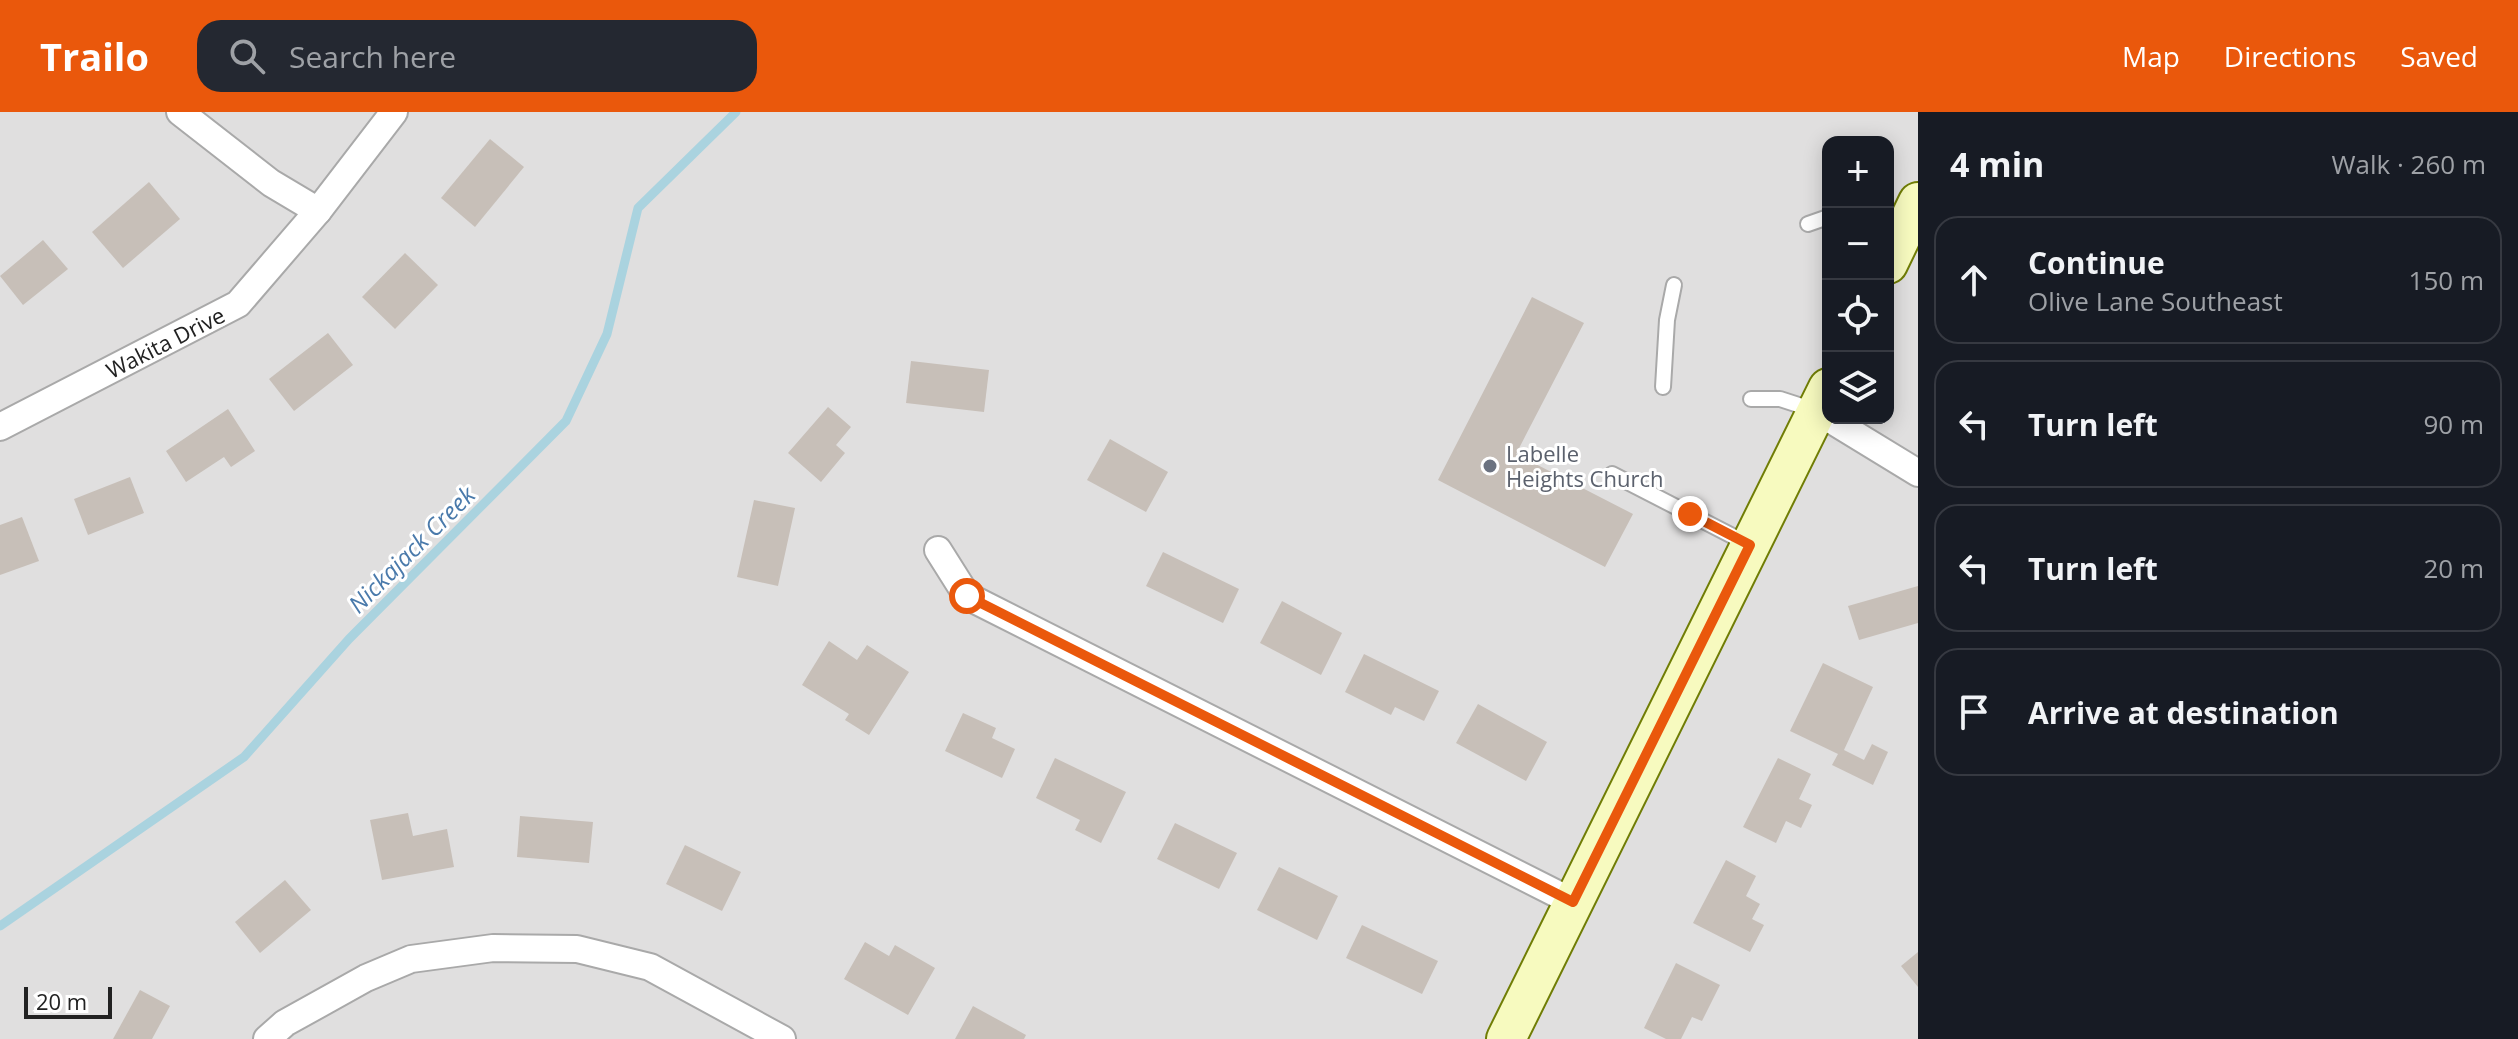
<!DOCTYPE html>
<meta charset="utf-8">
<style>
body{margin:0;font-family:"Open Sans",sans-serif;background:#242831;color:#f1f3f6}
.controls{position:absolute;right:24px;top:24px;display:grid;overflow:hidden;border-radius:16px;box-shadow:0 4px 20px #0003}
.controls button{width:72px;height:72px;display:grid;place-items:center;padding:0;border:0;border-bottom:2px solid #363941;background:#171b24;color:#f1f3f6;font:40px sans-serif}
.scale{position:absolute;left:24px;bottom:20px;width:88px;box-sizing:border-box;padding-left:8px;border:4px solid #222;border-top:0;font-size:22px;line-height:28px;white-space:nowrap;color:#222;-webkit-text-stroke:6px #fff;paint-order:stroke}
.stop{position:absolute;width:24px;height:24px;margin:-18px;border:6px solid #ea580c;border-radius:50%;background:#fff}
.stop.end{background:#ea580c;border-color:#fff;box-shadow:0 2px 8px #0008}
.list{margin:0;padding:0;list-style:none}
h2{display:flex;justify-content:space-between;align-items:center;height:104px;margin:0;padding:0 32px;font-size:34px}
h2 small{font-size:26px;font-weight:400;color:#9ea1a6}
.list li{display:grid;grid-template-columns:52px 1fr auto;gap:24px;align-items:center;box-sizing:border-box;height:128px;margin:0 16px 16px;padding:0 16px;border:2px solid #363941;border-radius:24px}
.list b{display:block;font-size:30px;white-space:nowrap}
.list p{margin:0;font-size:26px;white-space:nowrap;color:#9ea1a6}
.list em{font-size:26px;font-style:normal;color:#9ea1a6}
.icon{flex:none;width:44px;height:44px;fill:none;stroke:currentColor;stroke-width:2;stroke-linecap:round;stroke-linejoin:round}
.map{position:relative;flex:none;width:1918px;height:927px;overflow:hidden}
header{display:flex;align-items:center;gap:48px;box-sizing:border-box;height:112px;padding:0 40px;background:#ea580c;color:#fff}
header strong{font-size:38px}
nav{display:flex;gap:44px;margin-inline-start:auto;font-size:28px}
.search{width:560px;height:72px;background:#242831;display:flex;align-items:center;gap:20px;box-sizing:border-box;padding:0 28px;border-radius:24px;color:#9ea1a6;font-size:30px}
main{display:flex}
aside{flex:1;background:#171b24}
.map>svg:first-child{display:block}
.residential{fill:#e0dfdf;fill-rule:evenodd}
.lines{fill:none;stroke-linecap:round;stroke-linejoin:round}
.stream{stroke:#aad3df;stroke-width:9}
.building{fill:#c7bfb8}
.lane-casing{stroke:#a9a9a9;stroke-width:18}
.street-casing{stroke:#a9a9a9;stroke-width:30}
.secondary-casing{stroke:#707d05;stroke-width:42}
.lane{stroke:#fff;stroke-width:14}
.street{stroke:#fff;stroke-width:26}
.secondary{stroke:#f7fabf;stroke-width:38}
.route{stroke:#ea580c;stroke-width:10}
.worship-dot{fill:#6b7280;stroke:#fff;stroke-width:3}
.labels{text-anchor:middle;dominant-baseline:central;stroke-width:6;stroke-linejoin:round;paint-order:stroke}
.street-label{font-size:22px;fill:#222;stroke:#fff}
.worship-label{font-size:22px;fill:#5b616d;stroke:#fff;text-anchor:start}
.water-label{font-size:24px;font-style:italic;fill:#4a7aab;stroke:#fff}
</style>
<header>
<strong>Trailo</strong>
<div class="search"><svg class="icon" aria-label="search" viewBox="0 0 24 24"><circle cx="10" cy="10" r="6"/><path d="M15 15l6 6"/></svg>Search here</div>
<nav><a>Map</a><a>Directions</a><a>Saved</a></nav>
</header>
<main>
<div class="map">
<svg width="1918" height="927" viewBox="0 0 1918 927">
<rect width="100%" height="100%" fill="#f2efe9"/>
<path class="residential" d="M 0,0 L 1918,0 L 1918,927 L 0,927 ZM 1828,30 L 1888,30 L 1888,306 L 1828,306 Z"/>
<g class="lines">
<path class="stream" d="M 0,814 L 244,645 L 349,527 L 566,309 L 607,222 L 638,96 L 736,0"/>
</g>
<g class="building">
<path d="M 490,27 L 524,55 L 475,115 L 441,86 Z"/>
<path d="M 149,70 L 180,107 L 123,156 L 92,120 Z"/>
<path d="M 43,128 L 68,157 L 23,193 L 0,164 Z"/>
<path d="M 405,141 L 438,173 L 395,217 L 362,185 Z"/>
<path d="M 1532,185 L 1584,211 L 1516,342 L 1633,402 L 1605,455 L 1438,368 Z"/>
<path d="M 328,221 L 353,253 L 294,299 L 269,267 Z"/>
<path d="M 911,249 L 989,258 L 984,300 L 906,291 Z"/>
<path d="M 828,295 L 851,315 L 836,333 L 845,341 L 821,370 L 788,341 Z"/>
<path d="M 228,297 L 255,339 L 231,355 L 224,345 L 186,370 L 166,339 Z"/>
<path d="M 1110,327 L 1168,360 L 1146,400 L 1087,368 Z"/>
<path d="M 130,365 L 144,401 L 88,423 L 74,387 Z"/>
<path d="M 754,388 L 795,396 L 778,474 L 737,465 Z"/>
<path d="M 22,405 L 39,449 L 0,463 L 0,413 Z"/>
<path d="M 1163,440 L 1239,477 L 1223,511 L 1146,474 Z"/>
<path d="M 1918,474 L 1918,511 L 1859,528 L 1848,494 Z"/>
<path d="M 1282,489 L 1342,521 L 1321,563 L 1260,531 Z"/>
<path d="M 829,529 L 857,548 L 867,533 L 909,560 L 869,623 L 845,608 L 849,602 L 802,573 Z"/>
<path d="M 1364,542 L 1439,579 L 1424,609 L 1395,595 L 1391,603 L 1345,580 Z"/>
<path d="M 1823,551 L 1873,575 L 1844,638 L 1864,648 L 1872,632 L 1888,640 L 1873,673 L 1832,653 L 1838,642 L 1790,619 Z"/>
<path d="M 1478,592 L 1547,630 L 1526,669 L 1456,631 Z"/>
<path d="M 963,601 L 996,616 L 992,626 L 1015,637 L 1002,666 L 945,639 Z"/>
<path d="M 1055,646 L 1126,680 L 1101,731 L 1075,718 L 1080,708 L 1036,686 Z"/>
<path d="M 1778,646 L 1811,662 L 1799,687 L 1812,693 L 1801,716 L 1786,709 L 1776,731 L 1743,715 Z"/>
<path d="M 408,701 L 413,724 L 447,717 L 454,755 L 382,768 L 370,708 Z"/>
<path d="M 520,704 L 593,710 L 589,751 L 517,745 Z"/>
<path d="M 1175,711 L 1237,741 L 1219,777 L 1157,747 Z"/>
<path d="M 685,733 L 741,760 L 722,799 L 666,772 Z"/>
<path d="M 1726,748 L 1756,764 L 1746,784 L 1760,792 L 1752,807 L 1764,813 L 1750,840 L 1693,811 Z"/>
<path d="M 1279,755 L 1338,784 L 1317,828 L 1257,798 Z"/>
<path d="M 285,768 L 311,798 L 260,841 L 235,810 Z"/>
<path d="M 1362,813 L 1438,849 L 1422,882 L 1346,846 Z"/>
<path d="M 865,830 L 889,844 L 895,833 L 935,856 L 908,903 L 844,867 Z"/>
<path d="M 1918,840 L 1918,875 L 1901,854 Z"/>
<path d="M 1676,851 L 1720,873 L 1702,909 L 1692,905 L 1681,927 L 1666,927 L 1644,916 Z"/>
<path d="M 140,878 L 170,894 L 152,927 L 113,927 Z"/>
<path d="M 973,894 L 1026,923 L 1024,927 L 955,927 Z"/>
</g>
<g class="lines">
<g class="lane-casing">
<g id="lane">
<path d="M 1808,112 L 1828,105"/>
<path d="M 1663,275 L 1667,208 L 1674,173"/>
<path d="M 1751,287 L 1780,287 L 1817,299"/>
<path d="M 1612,362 L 1750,433"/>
</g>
</g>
<g class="street-casing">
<g id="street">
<path d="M 180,0 L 271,71 L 318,99"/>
<path d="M 1828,306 L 1918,361"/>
<path d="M 0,315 L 238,192 L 318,99 L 394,0"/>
<path d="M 938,438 L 967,484 L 1573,790"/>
<path d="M 267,927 L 285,911 L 366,866 L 411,847 L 493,836 L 577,837 L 650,855 L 782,927"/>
</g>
</g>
<g class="secondary-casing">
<g id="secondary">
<path d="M 1888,152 L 1918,90"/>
<path d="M 1506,927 L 1828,276"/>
</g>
</g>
<use href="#lane" class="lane"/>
<use href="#street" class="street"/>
<use href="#secondary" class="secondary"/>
</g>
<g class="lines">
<path class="route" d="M 967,484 L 1573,790 L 1750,433 L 1690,402"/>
</g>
<circle class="worship-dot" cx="1490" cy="354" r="8"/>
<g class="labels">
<g class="street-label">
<text transform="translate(165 230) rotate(-27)">Wakita Drive</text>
</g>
<g class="worship-label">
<text x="1506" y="341">Labelle<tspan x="1506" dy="25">Heights Church</tspan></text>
</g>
<g class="water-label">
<text transform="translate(411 437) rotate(-45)">Nickajack Creek</text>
</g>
</g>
</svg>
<div class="controls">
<button>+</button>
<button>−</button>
<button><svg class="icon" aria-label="locate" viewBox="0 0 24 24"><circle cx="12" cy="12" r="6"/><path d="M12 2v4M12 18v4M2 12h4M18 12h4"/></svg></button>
<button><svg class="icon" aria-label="layers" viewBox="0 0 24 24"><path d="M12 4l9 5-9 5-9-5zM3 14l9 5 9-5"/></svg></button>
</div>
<div class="scale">20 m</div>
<div class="stop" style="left:967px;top:484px"></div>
<div class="stop end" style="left:1690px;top:402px"></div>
</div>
<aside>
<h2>4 min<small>Walk · 260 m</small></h2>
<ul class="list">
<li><svg class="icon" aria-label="ahead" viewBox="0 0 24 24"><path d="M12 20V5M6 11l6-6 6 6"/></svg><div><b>Continue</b><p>Olive Lane Southeast</p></div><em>150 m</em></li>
<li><svg class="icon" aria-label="left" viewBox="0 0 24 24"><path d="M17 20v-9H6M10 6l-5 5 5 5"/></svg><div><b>Turn left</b></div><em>90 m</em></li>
<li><svg class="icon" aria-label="left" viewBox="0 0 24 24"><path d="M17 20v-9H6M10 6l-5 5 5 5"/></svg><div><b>Turn left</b></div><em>20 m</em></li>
<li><svg class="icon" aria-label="arrive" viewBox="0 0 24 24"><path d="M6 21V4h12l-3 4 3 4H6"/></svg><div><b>Arrive at destination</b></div></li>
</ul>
</aside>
</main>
